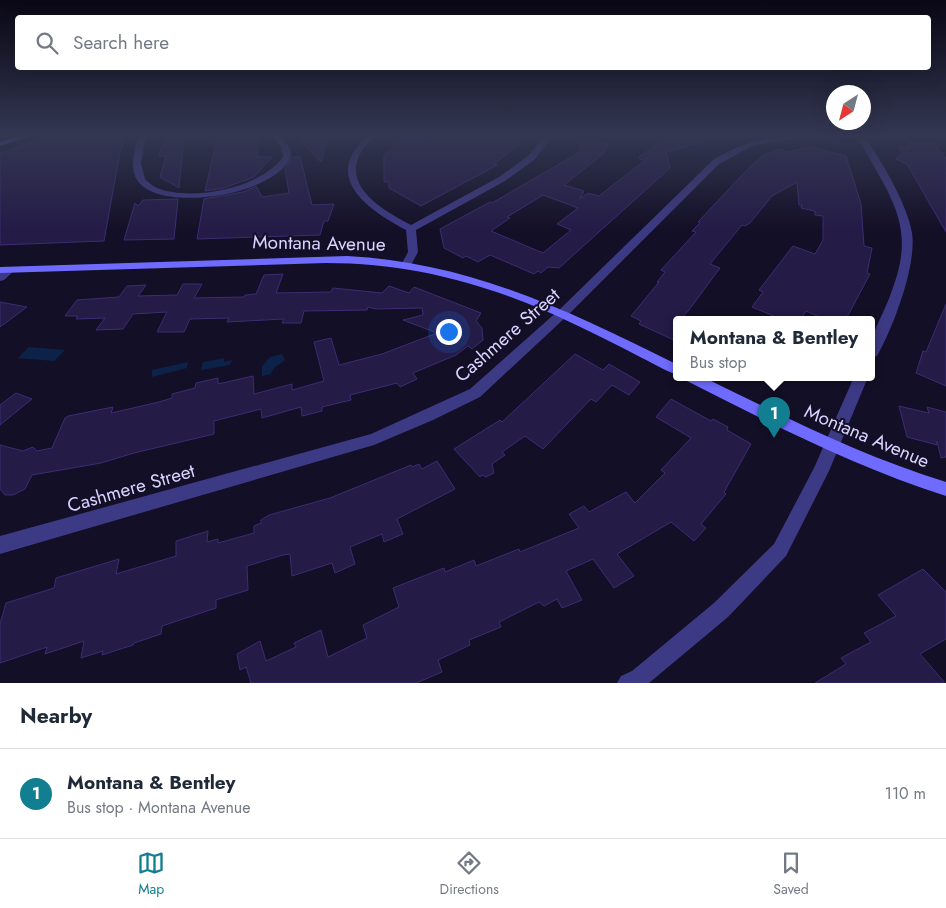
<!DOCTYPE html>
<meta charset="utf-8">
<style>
body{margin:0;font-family:Jost,sans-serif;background:#f2f2f3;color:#1f2937}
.compass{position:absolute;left:826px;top:85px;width:45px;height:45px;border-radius:50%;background:#fff;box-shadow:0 5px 20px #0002;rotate:216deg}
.you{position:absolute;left:448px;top:331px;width:18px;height:18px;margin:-12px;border:4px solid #fff;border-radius:50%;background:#1a73e8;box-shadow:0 0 0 8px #1a73e833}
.badge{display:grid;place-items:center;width:32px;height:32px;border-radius:50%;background:#117e91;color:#fff;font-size:16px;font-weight:700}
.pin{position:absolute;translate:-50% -41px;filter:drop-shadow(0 1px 2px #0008)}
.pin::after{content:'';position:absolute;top:26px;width:18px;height:15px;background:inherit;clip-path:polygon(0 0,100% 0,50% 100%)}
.popup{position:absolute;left:673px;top:316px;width:202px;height:65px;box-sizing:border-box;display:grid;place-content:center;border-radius:5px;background:#fff;filter:drop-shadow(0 1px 4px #0005);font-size:16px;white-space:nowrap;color:#747a83}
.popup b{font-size:19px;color:#1f2937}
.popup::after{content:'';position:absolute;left:50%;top:100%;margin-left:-10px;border:10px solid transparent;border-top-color:#fff}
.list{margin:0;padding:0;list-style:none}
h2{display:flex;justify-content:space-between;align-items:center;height:65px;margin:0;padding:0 20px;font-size:21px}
h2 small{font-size:16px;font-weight:400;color:#747a83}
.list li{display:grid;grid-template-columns:32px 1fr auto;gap:15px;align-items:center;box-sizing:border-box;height:90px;padding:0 20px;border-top:1px solid #e0e1e3}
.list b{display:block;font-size:19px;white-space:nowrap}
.list p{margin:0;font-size:16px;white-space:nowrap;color:#747a83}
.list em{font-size:16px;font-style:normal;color:#747a83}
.icon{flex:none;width:28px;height:28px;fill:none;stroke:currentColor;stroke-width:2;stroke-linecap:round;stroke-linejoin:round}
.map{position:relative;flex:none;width:946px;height:683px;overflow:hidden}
.search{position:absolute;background:#fff;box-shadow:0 5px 20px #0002;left:15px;right:15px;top:15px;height:55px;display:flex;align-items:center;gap:12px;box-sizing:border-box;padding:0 18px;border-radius:5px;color:#747a83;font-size:19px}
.sheet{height:155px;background:#fff}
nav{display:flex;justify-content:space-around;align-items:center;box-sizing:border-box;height:70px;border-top:1px solid #e0e1e3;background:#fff;font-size:14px;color:#747a83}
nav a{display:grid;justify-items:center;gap:2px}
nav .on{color:#117e91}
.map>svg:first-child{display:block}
.water{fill:#0c2248}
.building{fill:#241b47;stroke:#3b2d73;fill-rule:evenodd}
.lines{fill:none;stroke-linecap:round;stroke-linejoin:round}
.street{fill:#3d3a85;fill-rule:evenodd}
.secondary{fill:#6f6bff;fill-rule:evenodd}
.labels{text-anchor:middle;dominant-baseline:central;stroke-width:4;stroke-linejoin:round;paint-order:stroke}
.street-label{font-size:19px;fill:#d9d4ff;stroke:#130f26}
</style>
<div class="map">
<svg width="946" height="683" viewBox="0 0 946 683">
<rect width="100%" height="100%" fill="#130f26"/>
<g class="water">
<path d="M 29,347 L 65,350 L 54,361 L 18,358 Z"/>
<path d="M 282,354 L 285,360 C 279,366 274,365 271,374 L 262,376 L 262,366 L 270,357 Z"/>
<path d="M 224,358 L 224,362 L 232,360 L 230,365 L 201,370 L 203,362 Z"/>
<path d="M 188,362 L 187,368 L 152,377 L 152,370 Z"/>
</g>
<g class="building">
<path d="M 55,135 L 125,135 L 120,152 L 104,241 L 0,245 L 0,153 Z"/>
<path d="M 166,135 L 184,135 L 179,188 L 160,177 L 166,156 L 159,156 Z"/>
<path d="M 218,135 L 258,135 L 257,157 L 272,157 L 254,177 L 224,188 L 205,191 Z"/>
<path d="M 294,135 L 328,135 L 321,162 Z"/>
<path d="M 444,135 L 531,135 L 494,164 L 497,165 L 421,206 L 389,188 L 389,182 L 384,182 L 384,155 L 404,138 L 412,139 L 414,137 L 432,140 Z"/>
<path d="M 672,135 L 712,135 L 713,139 L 666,152 L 670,168 L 559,268 L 548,267 L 541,273 L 538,271 L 534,274 L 490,255 L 478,262 L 466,256 L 463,258 L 444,248 L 440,229 L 490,202 L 492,203 L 580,152 L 580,146 L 588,140 L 608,144 L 603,154 L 564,185 L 584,191 L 580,199 L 588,193 L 599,196 L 648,158 L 641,160 L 639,157 ZM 543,195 L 578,208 L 557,224 L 571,230 L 543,253 L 491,231 L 510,218 L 507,217 Z"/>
<path d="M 908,142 L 934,144 L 946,158 L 946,232 L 907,164 L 896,159 L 903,154 L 898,147 L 910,148 L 907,144 L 910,144 Z"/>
<path d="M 810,147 L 846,156 L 861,204 L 864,246 L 872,248 L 867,273 L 870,274 L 846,319 L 824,319 L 806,311 L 801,319 L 781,319 L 752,307 L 763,292 L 759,290 L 793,246 L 815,254 L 823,240 L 823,216 L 815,215 L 815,211 L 801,208 L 802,205 L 799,205 L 797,182 L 772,196 L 750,223 L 745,226 L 742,225 L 710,264 L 720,268 L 689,310 L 681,319 L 676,319 L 676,341 L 639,324 L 641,321 L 631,316 L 659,282 L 657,282 L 665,272 L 661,270 L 696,232 L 692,231 L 700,223 L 698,222 L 743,174 L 761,157 L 773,151 L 781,149 L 787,152 Z"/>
<path d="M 291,157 L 300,157 L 312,205 L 334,204 L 328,221 L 324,221 L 320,235 L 197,239 L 204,199 L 243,192 L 256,186 L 262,197 L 289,193 L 285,169 Z"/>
<path d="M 178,199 L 174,239 L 124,240 L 135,203 L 138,206 L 143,200 Z"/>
<path d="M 283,274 L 276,293 L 331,292 L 333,288 L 382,293 L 389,286 L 409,293 L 414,287 L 481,313 L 476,321 L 482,328 L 483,340 L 472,349 L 468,346 L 456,355 L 413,373 L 417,379 L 400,387 L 397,383 L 350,395 L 351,400 L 322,407 L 322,411 L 302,416 L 301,407 L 262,418 L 261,409 L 214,421 L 214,434 L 134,453 L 101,463 L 32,475 L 25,489 L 13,495 L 5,495 L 0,489 L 0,445 L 23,451 L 33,447 L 37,451 L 52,448 L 65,418 L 68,416 L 113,407 L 111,413 L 159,402 L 172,398 L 172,394 L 195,388 L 196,383 L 218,378 L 218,384 L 253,376 L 254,394 L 292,384 L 292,390 L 324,381 L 314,342 L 331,338 L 339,365 L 382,354 L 437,333 L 403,320 L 423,315 L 422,308 L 376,309 L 368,307 L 367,310 L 304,311 L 301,323 L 282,323 L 284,319 L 227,322 L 229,318 L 190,319 L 184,332 L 157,332 L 167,312 L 133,314 L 123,329 L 96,330 L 105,318 L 76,319 L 78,316 L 65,316 L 77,300 L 119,297 L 127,286 L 146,285 L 138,296 L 177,295 L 183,284 L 202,284 L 194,298 L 244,297 L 245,295 L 256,294 L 264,275 Z"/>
<path d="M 0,302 L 27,307 L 0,327 Z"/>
<path d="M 946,304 L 946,386 L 916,373 L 923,351 L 926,352 Z"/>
<path d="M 575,354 L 603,370 L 609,364 L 640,382 L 629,395 L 612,385 L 596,402 L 591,399 L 543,449 L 525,436 L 502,452 L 505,455 L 492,464 L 494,473 L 486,477 L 482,475 L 480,477 L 454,449 L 500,420 L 502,422 Z"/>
<path d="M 16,393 L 32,399 L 0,425 L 0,405 Z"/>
<path d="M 671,399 L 711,421 L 713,419 L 728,427 L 727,430 L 751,444 L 724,492 L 726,494 L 701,524 L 706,528 L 694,541 L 671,522 L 617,554 L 634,576 L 614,588 L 593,559 L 566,571 L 582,600 L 562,608 L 557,599 L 544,606 L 539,602 L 499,622 L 501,627 L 469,640 L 470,645 L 438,660 L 442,672 L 416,683 L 251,683 L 246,667 L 240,670 L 237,654 L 260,641 L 266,661 L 296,647 L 294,643 L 321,630 L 328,657 L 367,638 L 363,625 L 399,607 L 393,588 L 444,568 L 445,572 L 474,560 L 476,566 L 519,549 L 520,552 L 579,528 L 569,514 L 584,506 L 589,512 L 626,492 L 635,503 L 665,473 L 661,470 L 691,438 L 656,417 Z"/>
<path d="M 899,406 L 929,413 L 927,407 L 946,412 L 946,457 L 941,458 L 937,441 L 937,445 L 907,437 Z"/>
<path d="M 437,461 L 455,489 L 397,519 L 403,534 L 384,542 L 382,534 L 350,547 L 355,564 L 335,573 L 332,563 L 292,576 L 290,554 L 283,555 L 247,566 L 248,590 L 216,600 L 216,608 L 162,626 L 161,634 L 134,643 L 133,645 L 102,655 L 103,651 L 81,658 L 84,641 L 45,654 L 47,647 L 0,663 L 0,624 L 6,603 L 54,588 L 56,578 L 119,559 L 116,574 L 176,556 L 176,541 L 208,531 L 207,542 L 218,539 L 218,543 L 254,533 L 254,526 L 261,523 L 261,520 L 269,515 L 330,498 L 411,465 L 412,467 L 419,464 L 422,469 Z"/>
<path d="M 923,569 L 946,592 L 946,639 L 920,654 L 945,683 L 815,683 L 846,664 L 841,658 L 871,642 L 864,633 L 896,616 L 878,595 Z"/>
</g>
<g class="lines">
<g class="street">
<path d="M 138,135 L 146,135 L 141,163 L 145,179 C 148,182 153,186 157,188 C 192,202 261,188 283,157 L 282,148 L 272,135 L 279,135 L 290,148 L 291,154 C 283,195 151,217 135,176 C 130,163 136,148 138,135 Z"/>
<path d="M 369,135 L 377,135 C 372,140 367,144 363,149 C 338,186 385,211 411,225 L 499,177 L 528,156 L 546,135 L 554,135 L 534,160 L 505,181 L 416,230 L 418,252 L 410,267 L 406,268 L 401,265 L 408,252 L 406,230 C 369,210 319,177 369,135 Z"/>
<path d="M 823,135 L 884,135 L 881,137 L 865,138 C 881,159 908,206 912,233 C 917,265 893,328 877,356 L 872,357 C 872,351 870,344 872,338 C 877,323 886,308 891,293 C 917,227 892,200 861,143 L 857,138 L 782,140 L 752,146 L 719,164 L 567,316 L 480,397 L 433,420 L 374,445 L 0,554 L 0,536 L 371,434 L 470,389 L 559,310 L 713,160 C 751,137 779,136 823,135 Z"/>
<path d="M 10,267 L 15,270 L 4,280 L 0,281 L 0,273 Z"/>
<path d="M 854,377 L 868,377 L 829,471 L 786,556 L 728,617 L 649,683 L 617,683 L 621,676 L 632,671 L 714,603 L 774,544 L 814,468 Z"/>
</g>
<g class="secondary">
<path d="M 22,135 L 32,135 L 0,146 L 0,142 Z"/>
<path d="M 347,256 C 469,262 569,311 676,364 L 676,374 C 665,371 653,363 642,358 C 620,346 597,335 574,324 C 495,286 415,263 326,263 L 0,273 L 0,267 Z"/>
<path d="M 685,377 L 703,377 C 783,416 861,456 946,482 L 946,496 C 855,467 772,424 687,381 Z"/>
</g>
</g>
<linearGradient id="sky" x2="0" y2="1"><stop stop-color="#0a0815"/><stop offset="0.59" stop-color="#333752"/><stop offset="1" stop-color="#333752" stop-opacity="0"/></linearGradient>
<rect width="946" height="230" fill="url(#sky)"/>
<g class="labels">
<g class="street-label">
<text transform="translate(319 243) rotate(1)">Montana Avenue</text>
<text transform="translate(507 335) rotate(-41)">Cashmere Street</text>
<text transform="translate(867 436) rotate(23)">Montana Avenue</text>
<text transform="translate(131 488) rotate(-16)">Cashmere Street</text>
</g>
</g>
</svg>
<svg class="compass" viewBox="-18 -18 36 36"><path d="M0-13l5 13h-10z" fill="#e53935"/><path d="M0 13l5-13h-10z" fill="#747a83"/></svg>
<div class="you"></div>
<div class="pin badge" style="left:774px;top:438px">1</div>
<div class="popup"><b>Montana &amp; Bentley</b>Bus stop</div>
<div class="search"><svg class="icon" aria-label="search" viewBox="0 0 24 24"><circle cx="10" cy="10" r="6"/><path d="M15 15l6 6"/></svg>Search here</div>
</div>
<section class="sheet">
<h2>Nearby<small></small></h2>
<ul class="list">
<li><span class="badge">1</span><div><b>Montana &amp; Bentley</b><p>Bus stop · Montana Avenue</p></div><em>110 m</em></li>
</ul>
</section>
<nav>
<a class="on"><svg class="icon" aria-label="map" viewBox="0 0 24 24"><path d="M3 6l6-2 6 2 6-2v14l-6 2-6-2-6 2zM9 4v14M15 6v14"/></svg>Map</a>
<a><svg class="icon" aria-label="directions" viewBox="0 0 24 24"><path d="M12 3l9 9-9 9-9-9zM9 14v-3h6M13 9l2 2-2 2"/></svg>Directions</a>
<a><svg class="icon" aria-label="saved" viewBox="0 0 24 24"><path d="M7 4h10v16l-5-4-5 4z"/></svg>Saved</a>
</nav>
